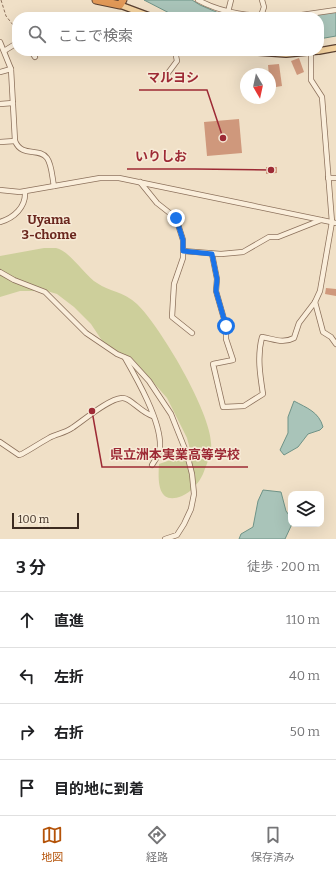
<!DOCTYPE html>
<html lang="ja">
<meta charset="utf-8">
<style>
body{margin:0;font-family:Bitter,"Noto Sans JP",serif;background:#f2f2f2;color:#202124}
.controls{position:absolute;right:12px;bottom:12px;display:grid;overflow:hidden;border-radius:8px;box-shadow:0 4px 16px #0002}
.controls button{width:36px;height:36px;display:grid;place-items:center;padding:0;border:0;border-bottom:1px solid #e0e0e0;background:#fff;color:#202124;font:20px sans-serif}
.compass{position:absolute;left:240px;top:68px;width:36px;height:36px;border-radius:50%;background:#fff;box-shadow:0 4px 16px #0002;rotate:171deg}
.scale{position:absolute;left:12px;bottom:10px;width:67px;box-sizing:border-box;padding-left:4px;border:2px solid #3c2b20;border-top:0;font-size:11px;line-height:14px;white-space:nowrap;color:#3c2b20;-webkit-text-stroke:3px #f7ebd7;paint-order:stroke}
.stop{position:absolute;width:12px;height:12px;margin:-9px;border:3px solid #1a73e8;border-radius:50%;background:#fff}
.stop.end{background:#1a73e8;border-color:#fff;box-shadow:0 1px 4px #0008}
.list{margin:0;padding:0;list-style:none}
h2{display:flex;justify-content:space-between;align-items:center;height:52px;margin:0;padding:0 16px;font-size:17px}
h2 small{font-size:13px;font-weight:400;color:#757577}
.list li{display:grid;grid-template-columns:26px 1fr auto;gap:12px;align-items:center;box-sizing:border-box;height:56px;padding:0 16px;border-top:1px solid #e0e0e0}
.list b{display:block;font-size:15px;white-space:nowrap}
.list em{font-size:13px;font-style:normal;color:#757577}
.icon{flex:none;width:22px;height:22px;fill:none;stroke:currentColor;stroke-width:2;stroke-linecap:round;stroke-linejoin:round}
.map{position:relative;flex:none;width:336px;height:539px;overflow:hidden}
.search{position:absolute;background:#fff;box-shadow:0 4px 16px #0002;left:12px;right:12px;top:12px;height:44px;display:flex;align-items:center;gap:10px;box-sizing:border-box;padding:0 14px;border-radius:16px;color:#757577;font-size:15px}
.sheet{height:276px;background:#fff}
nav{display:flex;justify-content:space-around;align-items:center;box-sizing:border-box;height:56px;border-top:1px solid #e0e0e0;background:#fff;font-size:11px;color:#757577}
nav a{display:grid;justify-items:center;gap:2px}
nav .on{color:#b45309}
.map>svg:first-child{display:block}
.green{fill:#cdcf9b}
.water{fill:#a9c4b9;stroke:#6f9387}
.building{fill:#cf987c}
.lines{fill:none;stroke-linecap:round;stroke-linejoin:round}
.minor-casing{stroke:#8c715c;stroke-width:6}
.major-casing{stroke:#5a4030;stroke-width:8}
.highway-casing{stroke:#5a4030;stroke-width:9}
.path{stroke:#8c715c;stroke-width:1;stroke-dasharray:3 2;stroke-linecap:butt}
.minor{stroke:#faeedb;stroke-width:4.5}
.major{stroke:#f3d29f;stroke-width:5.5}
.highway{stroke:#e09857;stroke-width:7}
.route{stroke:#1a73e8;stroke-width:5}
.labels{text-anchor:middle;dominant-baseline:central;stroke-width:3;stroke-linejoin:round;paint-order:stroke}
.neighbourhood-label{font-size:13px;font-weight:bold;fill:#6a271e;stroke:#f7ebd7}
.leader{fill:none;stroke:#9d2a35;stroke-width:1.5}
.callout-dot{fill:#9d2a35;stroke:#f7ebd7;stroke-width:1.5}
.callout-label{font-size:13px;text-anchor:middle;font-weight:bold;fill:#9d2a35;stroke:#f7ebd7;stroke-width:3;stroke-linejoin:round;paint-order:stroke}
</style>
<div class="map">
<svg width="336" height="539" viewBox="0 0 336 539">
<rect width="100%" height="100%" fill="#f0e0c7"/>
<path class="green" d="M 44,248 C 48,248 53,248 56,248 C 69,250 85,276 97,283 C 110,292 123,291 137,304 C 160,326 215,418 211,448 C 210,457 206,466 203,474 C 199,483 191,492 182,496 C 157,506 158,480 159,464 L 191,453 L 187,438 L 167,398 L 131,357 L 117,352 L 103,342 L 91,324 L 74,307 L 57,294 L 47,291 L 20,291 L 0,297 L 0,256 Z"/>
<g class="water">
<path d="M 144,0 L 192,0 L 200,5 L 228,17 L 233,17 L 177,17 Z"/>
<path d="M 336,11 L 336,36 L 319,39 L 319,17 L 305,17 Z"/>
<path d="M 294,401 C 307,408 319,412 323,427 L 320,430 L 308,434 L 298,447 L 284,455 L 280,450 L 288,433 L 288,417 Z"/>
<path d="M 263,490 L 281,492 L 286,511 L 291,518 L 292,524 L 285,539 L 239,539 L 241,534 L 253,527 L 258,501 Z"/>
</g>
<g class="building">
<path d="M 299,58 L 304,72 L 297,75 L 291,61 Z"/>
<path d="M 279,64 L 282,86 L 270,88 L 268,65 Z"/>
<path d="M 239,119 L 242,153 L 207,156 L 204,122 Z"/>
<path d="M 266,167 L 277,167 L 277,173 L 266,174 Z"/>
<path d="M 326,288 L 336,289 L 336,296 L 325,294 Z"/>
</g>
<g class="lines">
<g class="minor-casing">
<g id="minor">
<path d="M 198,0 C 223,14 252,16 281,17"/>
<path d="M 228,12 L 231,0"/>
<path d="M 261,16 L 264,7 L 262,0"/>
<path d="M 288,17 L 336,10"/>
<path d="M 0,42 L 11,69"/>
<path d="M 4,51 L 17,43"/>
<path d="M 31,51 L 35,57"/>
<path d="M 0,72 L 11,69 L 15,141 C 22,158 39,147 47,158 C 52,165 52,177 54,186"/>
<path d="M 168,73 L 177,61 L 175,51"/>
<path d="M 0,104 L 13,103"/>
<path d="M 0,142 L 15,141"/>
<path d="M 328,178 L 336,178"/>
<path d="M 140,182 L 157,203 L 176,218 L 183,240 L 183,258 L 174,284 L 172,317 L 192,333"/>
<path d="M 0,190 L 20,192 L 100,178 L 119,178 L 336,223"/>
<path d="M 0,222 C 14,218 26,207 25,192"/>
<path d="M 183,251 L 221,254 L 243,252 L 269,237 L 278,237 L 321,220"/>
<path d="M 212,254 L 217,279 L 216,291 L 226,326 L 226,339 L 233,360 L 213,364 L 223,407 L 244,406 L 263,394 C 260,375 257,356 262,337 C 274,339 283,344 294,338 L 299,323 L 315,302 L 320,291 L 332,222 L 322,97 L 311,80 L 311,52"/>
<path d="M 0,272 L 14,280 L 45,292 L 86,333 L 117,354 L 129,359 L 149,381 L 171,414 L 187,454 L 192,474 L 194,494 L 191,509 L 184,524 L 177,535 L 165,539"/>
<path d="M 315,302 L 323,332 L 331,337 L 336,344"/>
<path d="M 125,358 C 137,379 161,421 160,446 C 160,453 156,459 152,465"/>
<path d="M 0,442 L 19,455 L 22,454 C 31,449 40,443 49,438 C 56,434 65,433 72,428 C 83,421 108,399 122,398 C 130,397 141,413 153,416"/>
</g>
</g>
<g class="major-casing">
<g id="major">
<path d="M 120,5 L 152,17"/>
<path d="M 243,51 L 286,54 L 318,51"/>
<path d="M 319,51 L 336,48"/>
</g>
</g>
<g class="highway-casing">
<path id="highway" d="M 96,0 L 120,5 L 123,0"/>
</g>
<path class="path" d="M 1,0 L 6,16 L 17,30"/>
<use href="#minor" class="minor"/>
<use href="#major" class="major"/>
<use href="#highway" class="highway"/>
</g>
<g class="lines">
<path class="route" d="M 176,218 L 183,240 L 183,251 L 212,254 L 217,279 L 216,291 L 226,326"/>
</g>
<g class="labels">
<g class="neighbourhood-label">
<text x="49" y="219">Uyama<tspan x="49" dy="15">3-chome</tspan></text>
</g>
</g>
<path class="leader" d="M223 138L207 90H139M271 170L195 169H127M92 411L102 467H248"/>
<g class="callout-dot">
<circle cx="223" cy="138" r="4"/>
<circle cx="271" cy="170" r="4"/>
<circle cx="92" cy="411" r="4"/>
</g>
<g class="callout-label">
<text x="173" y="82">マルヨシ</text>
<text x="161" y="161">いりしお</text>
<text x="175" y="459">県立洲本実業高等学校</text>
</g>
</svg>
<div class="controls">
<button><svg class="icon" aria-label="layers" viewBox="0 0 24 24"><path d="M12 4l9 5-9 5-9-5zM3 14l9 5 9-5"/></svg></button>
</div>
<svg class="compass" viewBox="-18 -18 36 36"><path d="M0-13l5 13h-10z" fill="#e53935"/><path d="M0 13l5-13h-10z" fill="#757577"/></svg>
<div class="scale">100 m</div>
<div class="stop" style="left:226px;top:326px"></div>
<div class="stop end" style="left:176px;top:218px"></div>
<div class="search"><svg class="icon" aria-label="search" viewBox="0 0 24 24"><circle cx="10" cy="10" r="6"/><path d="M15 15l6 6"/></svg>ここで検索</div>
</div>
<section class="sheet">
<h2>3 分<small>徒歩 · 200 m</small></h2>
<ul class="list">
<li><svg class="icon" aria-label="ahead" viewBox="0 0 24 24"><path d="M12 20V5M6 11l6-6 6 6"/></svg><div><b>直進</b></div><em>110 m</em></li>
<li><svg class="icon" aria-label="left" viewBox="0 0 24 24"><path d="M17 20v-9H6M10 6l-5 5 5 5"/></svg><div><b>左折</b></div><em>40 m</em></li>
<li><svg class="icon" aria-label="right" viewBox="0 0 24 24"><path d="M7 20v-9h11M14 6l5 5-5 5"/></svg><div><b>右折</b></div><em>50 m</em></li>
<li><svg class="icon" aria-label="arrive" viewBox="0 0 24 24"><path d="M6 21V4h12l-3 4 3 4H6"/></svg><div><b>目的地に到着</b></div></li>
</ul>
</section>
<nav>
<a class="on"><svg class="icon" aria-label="map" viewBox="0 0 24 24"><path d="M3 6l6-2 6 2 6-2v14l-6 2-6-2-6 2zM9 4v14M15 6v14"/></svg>地図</a>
<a><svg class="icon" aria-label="directions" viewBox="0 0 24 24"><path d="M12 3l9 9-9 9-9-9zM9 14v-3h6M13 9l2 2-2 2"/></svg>経路</a>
<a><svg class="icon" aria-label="saved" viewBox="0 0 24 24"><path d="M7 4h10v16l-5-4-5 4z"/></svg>保存済み</a>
</nav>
